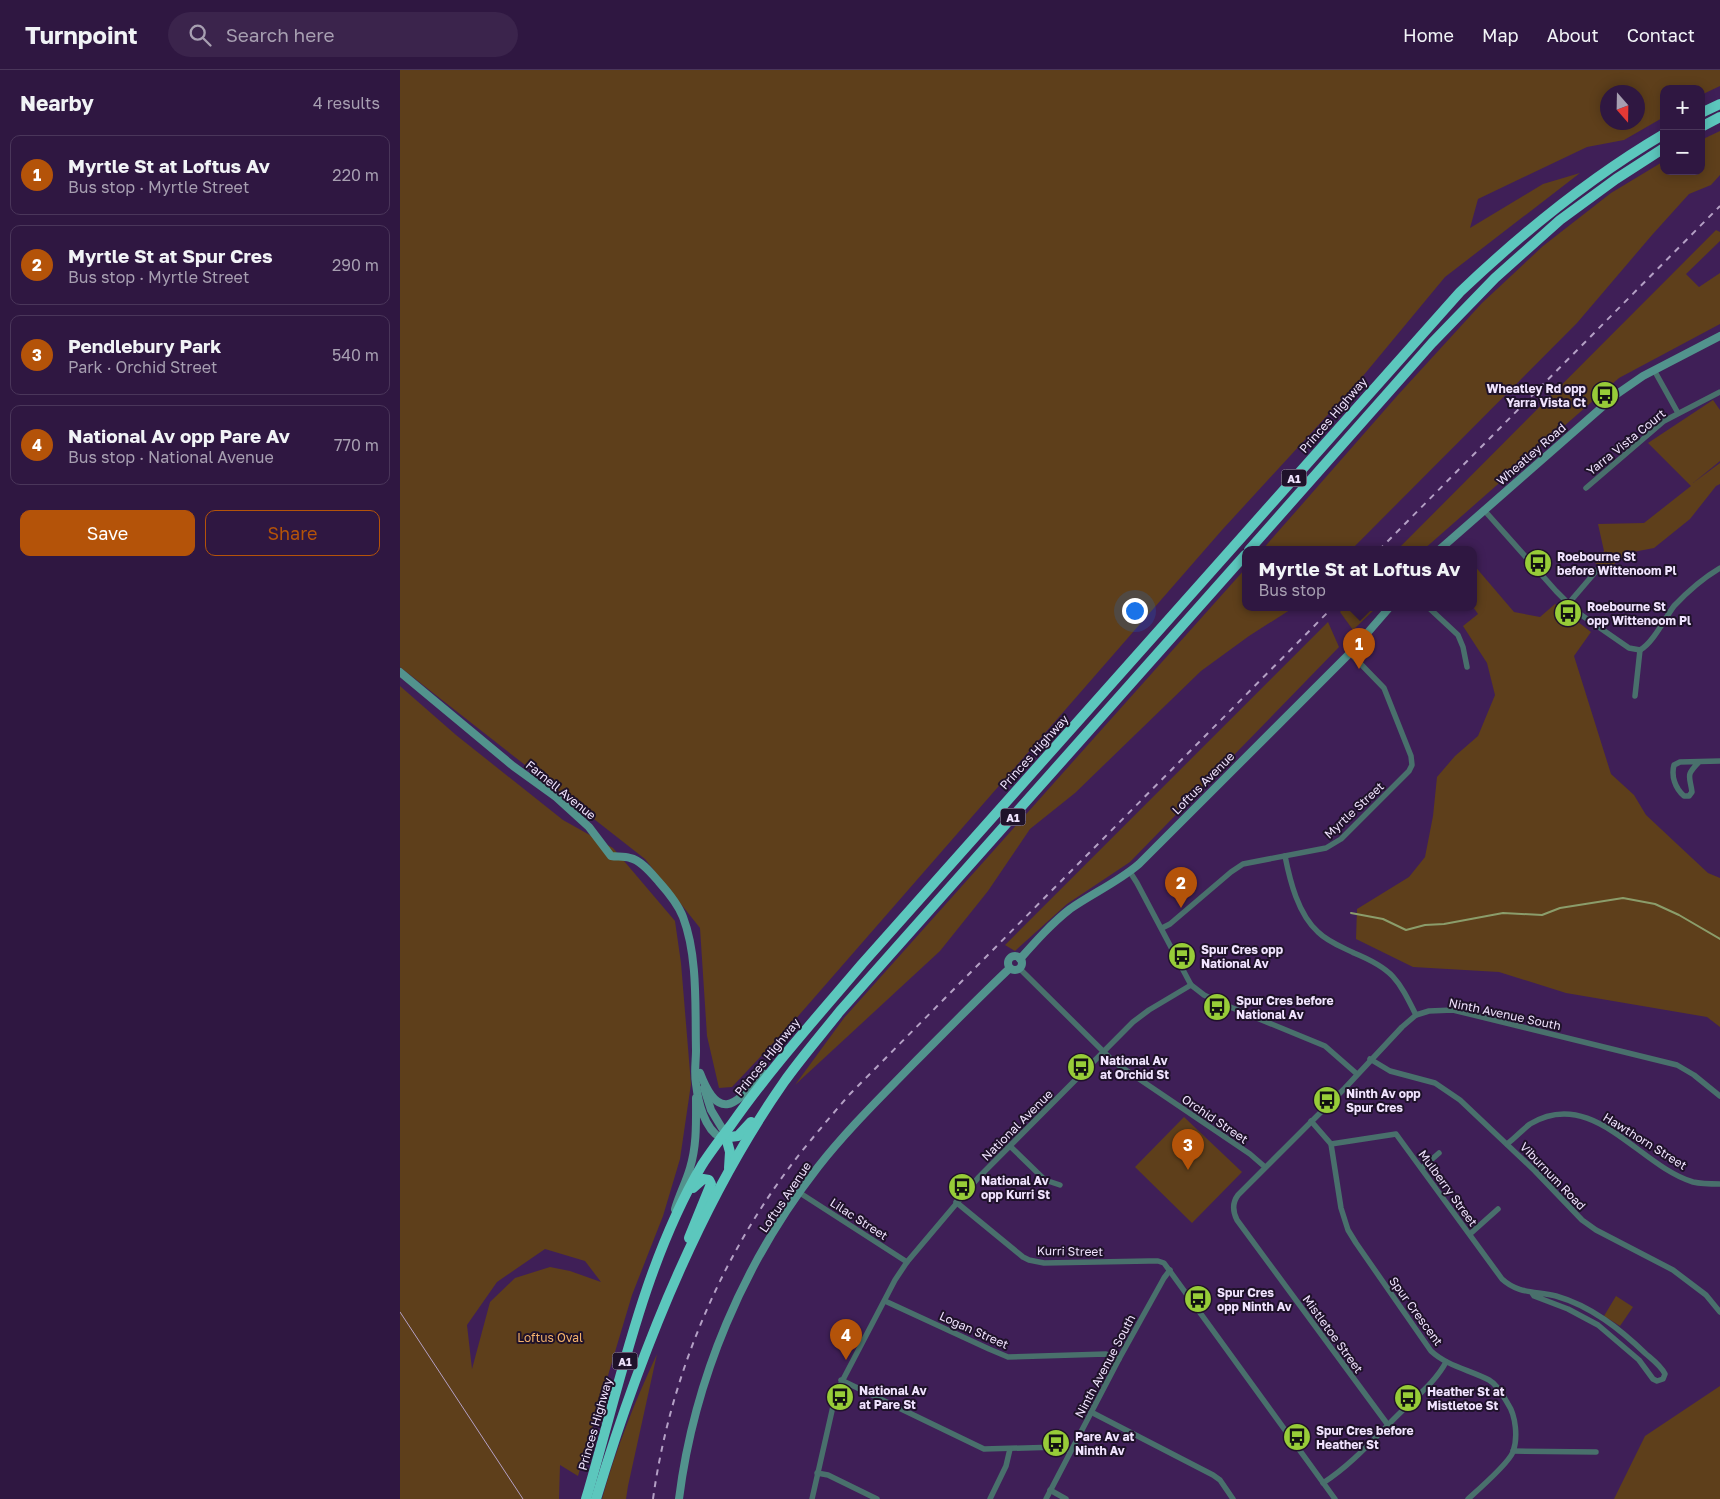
<!DOCTYPE html>
<meta charset="utf-8">
<style>
body{margin:0;font-family:"Golos Text",sans-serif;background:#3b244c;color:#f1f3f6}
.controls{position:absolute;right:15px;top:15px;display:grid;overflow:hidden;border-radius:10px;box-shadow:0 2px 12px #0003}
.controls button{width:45px;height:45px;display:grid;place-items:center;padding:0;border:0;border-bottom:1px solid #4a365a;background:#2f1741;color:#f1f3f6;font:25px sans-serif}
.compass{position:absolute;left:1200px;top:15px;width:45px;height:45px;border-radius:50%;background:#2f1741;box-shadow:0 2px 12px #0003;rotate:160deg}
.you{position:absolute;left:734px;top:540px;width:18px;height:18px;margin:-12px;border:4px solid #fff;border-radius:50%;background:#1a73e8;box-shadow:0 0 0 8px #1a73e833}
.badge{display:grid;place-items:center;width:32px;height:32px;border-radius:50%;background:#b45309;color:#fff;font-size:16px;font-weight:700}
.pin{position:absolute;translate:-50% -41px;filter:drop-shadow(0 1px 2px #0008)}
.pin::after{content:'';position:absolute;top:26px;width:18px;height:15px;background:inherit;clip-path:polygon(0 0,100% 0,50% 100%)}
.popup{position:absolute;left:842px;top:476px;width:235px;height:65px;box-sizing:border-box;display:grid;place-content:center;border-radius:10px;background:#2f1741;filter:drop-shadow(0 1px 4px #0005);font-size:16px;white-space:nowrap;color:#a79fb1}
.popup b{font-size:19px;color:#f1f3f6}
.popup::after{content:'';position:absolute;left:50%;top:100%;margin-left:-10px;border:10px solid transparent;border-top-color:#2f1741}
.list{margin:0;padding:0;list-style:none}
h2{display:flex;justify-content:space-between;align-items:center;height:65px;margin:0;padding:0 20px;font-size:21px}
h2 small{font-size:16px;font-weight:400;color:#a79fb1}
.list li{display:grid;grid-template-columns:32px 1fr auto;gap:15px;align-items:center;box-sizing:border-box;height:80px;margin:0 10px 10px;padding:0 10px;border:1px solid #4a365a;border-radius:10px}
.list b{display:block;font-size:19px;white-space:nowrap}
.list p{margin:0;font-size:16px;white-space:nowrap;color:#a79fb1}
.list em{font-size:16px;font-style:normal;color:#a79fb1}
.actions{display:flex;gap:10px;padding:15px 20px}
.actions a{flex:1;padding:11px 0;border:1px solid #b45309;border-radius:10px;text-align:center;font-size:18px;color:#b45309}
.actions .main{background:#b45309;color:#fff}
.icon{flex:none;width:28px;height:28px;fill:none;stroke:currentColor;stroke-width:2;stroke-linecap:round;stroke-linejoin:round}
.map{position:relative;flex:none;width:1320px;height:1429px;overflow:hidden}
header{display:flex;align-items:center;gap:30px;box-sizing:border-box;height:70px;padding:0 25px;background:#2f1741;border-bottom:1px solid #4a365a}
header strong{font-size:24px}
nav{display:flex;gap:28px;margin-inline-start:auto;font-size:18px}
.search{width:350px;height:45px;background:#3b244c;display:flex;align-items:center;gap:12px;box-sizing:border-box;padding:0 18px;border-radius:28px;color:#a79fb1;font-size:19px}
main{display:flex}
aside{flex:1;background:#2f1741}
.map>svg:first-child{display:block}
.green{fill:#5e3f1b;fill-rule:evenodd}
.lines{fill:none;stroke-linecap:round;stroke-linejoin:round}
.stream{stroke:#8b9d6b;stroke-width:2}
.street{stroke:#49706c;stroke-width:5.5}
.secondary{stroke:#52938d;stroke-width:8}
.highway{stroke:#5cc7bd;stroke-width:10}
.tram{stroke:#b4a0c5;stroke-width:1}
.rail{stroke:#b4a0c5;stroke-width:2;stroke-dasharray:6 6;stroke-linecap:butt}
.labels{text-anchor:middle;dominant-baseline:central;stroke-width:4;stroke-linejoin:round;paint-order:stroke}
.shield{fill:#1f122a;stroke:#b1a4be;stroke-width:1}
.shield-label{font-size:11px;font-weight:bold;fill:#f0e3fe}
.poi-label{font-size:12px;font-weight:bold;fill:#f0e3fe;stroke:#1f122a;text-anchor:start}
.street-label{font-size:12px;fill:#f0e3fe;stroke:#1f122a}
.park-label{font-size:12px;fill:#f4b26b;stroke:#1f122a}
</style>
<header>
<strong>Turnpoint</strong>
<div class="search"><svg class="icon" aria-label="search" viewBox="0 0 24 24"><circle cx="10" cy="10" r="6"/><path d="M15 15l6 6"/></svg>Search here</div>
<nav><a>Home</a><a>Map</a><a>About</a><a>Contact</a></nav>
</header>
<main>
<aside>
<h2>Nearby<small>4 results</small></h2>
<ul class="list">
<li><span class="badge">1</span><div><b>Myrtle St at Loftus Av</b><p>Bus stop · Myrtle Street</p></div><em>220 m</em></li>
<li><span class="badge">2</span><div><b>Myrtle St at Spur Cres</b><p>Bus stop · Myrtle Street</p></div><em>290 m</em></li>
<li><span class="badge">3</span><div><b>Pendlebury Park</b><p>Park · Orchid Street</p></div><em>540 m</em></li>
<li><span class="badge">4</span><div><b>National Av opp Pare Av</b><p>Bus stop · National Avenue</p></div><em>770 m</em></li>
</ul>
<div class="actions"><a class="main">Save</a><a>Share</a></div>
</aside>
<div class="map">
<svg width="1320" height="1429" viewBox="0 0 1320 1429">
<rect width="100%" height="100%" fill="#3f1f57"/>
<g class="green">
<path d="M 0,0 L 1320,0 L 1320,16 L 1301,25 L 1301,19 L 1264,19 L 1264,47 L 1224,70 L 1187,77 L 1078,129 L 1070,158 L 1143,114 L 1180,103 L 1045,207 L 958,312 L 822,460 L 393,952 L 332,1017 L 319,1018 L 307,966 L 300,858 L 245,789 L 0,597 ZM 1208,22 L 1238,22 L 1238,52 L 1208,52 Z"/>
<path d="M 1320,61 L 1320,105 L 1311,115 L 1289,124 L 1252,165 L 1177,253 L 951,480 L 862,480 L 997,326 L 1082,233 L 1143,176 L 1211,123 L 1264,91 L 1264,101 L 1301,101 L 1301,70 Z"/>
<path d="M 1316,160 L 1320,162 L 1320,171 L 1286,204 L 1299,217 L 1320,203 L 1320,254 L 1219,308 L 1023,480 L 997,480 Z"/>
<path d="M 1313,330 L 1320,340 L 1320,391 L 1293,413 L 1320,393 L 1320,414 L 1316,416 L 1290,449 L 1254,478 L 1228,483 L 1207,500 L 1195,493 L 1204,481 L 1198,454 L 1244,453 L 1291,416 L 1248,373 Z"/>
<path d="M 1073,494 L 1114,542 L 1140,547 L 1155,534 L 1191,562 L 1174,586 L 1211,704 L 1234,725 L 1246,745 L 1308,803 L 1320,808 L 1320,957 L 1307,947 L 1166,923 L 1099,902 L 1013,897 L 956,869 L 957,839 L 1009,807 L 1025,787 L 1033,746 L 1037,707 L 1055,686 L 1078,666 L 1095,625 L 1087,593 L 1063,556 L 1078,544 L 1073,537 Z"/>
<path d="M 845,499 L 845,538 L 893,538 L 849,566 L 801,601 L 675,723 L 630,759 L 588,821 L 540,881 L 395,1015 L 444,948 Z"/>
<path d="M 944,538 L 976,538 L 953,560 L 940,542 Z"/>
<path d="M 928,552 L 939,577 L 730,792 L 667,834 L 615,881 L 605,875 Z"/>
<path d="M 0,616 L 56,665 L 163,750 L 213,778 L 275,851 L 281,893 L 291,1014 L 280,1089 L 263,1146 L 232,1225 L 178,1406 L 160,1395 L 159,1429 L 0,1429 ZM 145,1179 L 185,1191 L 201,1212 L 170,1201 L 150,1197 L 115,1208 L 90,1232 L 72,1299 L 67,1255 L 97,1212 Z"/>
<path d="M 784,1047 L 842,1102 L 792,1153 L 735,1097 Z"/>
<path d="M 1216,1226 L 1233,1237 L 1220,1256 L 1204,1246 Z"/>
<path d="M 257,1284 L 228,1416 L 226,1429 L 202,1429 C 216,1379 235,1331 257,1284 Z"/>
<path d="M 1320,1316 L 1320,1429 L 1214,1429 L 1245,1366 Z"/>
</g>
<g class="lines">
<path class="stream" d="M 951,843 L 983,849 L 1006,860 L 1025,855 L 1044,854 L 1103,843 L 1142,845 L 1160,838 L 1223,828 L 1255,834 L 1279,845 L 1320,869"/>
<g class="street">
<path d="M 1254,300 L 1278,343"/>
<path d="M 1186,418 L 1264,351 L 1320,322"/>
<path d="M 1084,440 L 1156,521 L 1177,542 L 1229,578 L 1240,580"/>
<path d="M 1168,534 L 1198,499"/>
<path d="M 1029,538 L 1058,565 L 1063,577 L 1067,597"/>
<path d="M 1240,580 C 1253,573 1265,548 1274,536 C 1288,521 1303,508 1320,498"/>
<path d="M 1235,626 L 1240,580"/>
<path d="M 1299,692 C 1285,706 1290,706 1292,722 L 1289,726 L 1284,726 C 1275,718 1271,706 1274,695 L 1280,692 L 1320,691"/>
<path d="M 885,786 C 890,811 898,844 918,862 C 928,872 942,877 954,883 C 993,899 998,909 1016,945"/>
<path d="M 730,802 L 737,813 L 791,915 L 795,918 L 804,925 L 823,934 L 925,976 L 957,1004"/>
<path d="M 762,858 L 770,854 L 831,802 L 843,794 L 926,778 L 941,769 L 1009,701 L 1012,695 L 1011,686 L 984,618 L 950,583"/>
<path d="M 619,898 L 714,992 L 850,1084 L 865,1097"/>
<path d="M 970,989 L 990,1001 L 1035,1013 L 1060,1030 L 1135,1101 L 1182,1150 L 1196,1160 L 1273,1200 L 1306,1225 L 1320,1242"/>
<path d="M 911,1051 L 931,1074 L 941,1138 L 948,1160 L 956,1173 L 1031,1281 C 1047,1296 1070,1300 1089,1310 C 1098,1315 1103,1326 1108,1334 C 1116,1346 1118,1368 1113,1382 C 1108,1394 1078,1420 1068,1429"/>
<path d="M 931,1074 L 996,1064 L 1102,1209 C 1118,1224 1136,1221 1156,1226 C 1191,1236 1220,1259 1246,1284 C 1253,1290 1261,1296 1265,1304 L 1263,1309 L 1257,1311 L 1253,1309 L 1239,1290 L 1198,1255 L 1168,1239 L 1134,1226 L 1132,1223"/>
<path d="M 1107,1074 C 1115,1068 1122,1060 1130,1054 C 1193,1016 1239,1096 1293,1112 C 1302,1114 1311,1114 1320,1114"/>
<path d="M 610,1076 L 645,1110 L 660,1115"/>
<path d="M 1022,1098 L 1039,1083"/>
<path d="M 400,1123 L 507,1192"/>
<path d="M 556,1132 L 623,1187 L 629,1190 L 644,1193 L 749,1191 L 758,1191 L 764,1193 L 935,1429"/>
<path d="M 1070,1164 L 1098,1139"/>
<path d="M 485,1231 L 589,1279 L 608,1287 L 706,1284 L 719,1289"/>
<path d="M 441,1310 L 584,1379 L 659,1377 L 670,1381"/>
<path d="M 691,1342 L 813,1405 L 820,1410 L 833,1429"/>
<path d="M 988,1355 L 837,1150 C 833,1142 832,1133 838,1125 L 945,1018 L 1002,957 L 1016,945 L 1029,941 L 1053,940 L 1277,995 L 1294,1005 L 1320,1026"/>
<path d="M 1113,1381 L 1196,1382"/>
<path d="M 417,1403 L 428,1405 L 477,1429"/>
<path d="M 923,1413 C 954,1393 977,1365 1003,1340 C 1018,1325 1036,1311 1046,1292"/>
<path d="M 650,1420 L 666,1429"/>
<path d="M 412,1429 L 436,1323 L 495,1210 L 507,1192 L 578,1108 L 733,952 L 749,940 L 791,915"/>
<path d="M 590,1429 L 606,1396 L 610,1379"/>
<path d="M 646,1429 L 719,1289 L 764,1208 L 770,1200"/>
</g>
<g class="secondary">
<path d="M 1039,480 L 1217,324 L 1243,306 L 1320,266"/>
<path d="M 0,602 L 113,696 L 156,727 L 189,757 L 211,786 C 217,787 224,786 230,788 C 241,790 252,804 259,812 C 268,822 278,834 283,847 C 298,886 295,938 296,980 C 296,991 294,1002 296,1014 C 298,1031 304,1059 321,1068"/>
<circle cx="615" cy="893" r="7"/>
<path d="M 620,889 C 636,871 652,853 670,839 C 693,823 718,812 739,794 L 950,583 L 989,538"/>
<path d="M 300,1003 C 320,1055 336,1033 364,1004"/>
<path d="M 304,1018 L 311,1040 L 325,1063"/>
<path d="M 275,1139 C 279,1125 286,1112 290,1098 C 297,1075 296,1052 296,1028"/>
<path d="M 279,1429 C 294,1309 344,1192 418,1097 C 447,1060 480,1028 513,994 C 545,962 577,929 610,898"/>
</g>
<g class="highway">
<path d="M 1301,43 L 1320,34"/>
<path d="M 1301,57 L 1320,47"/>
<path d="M 849,480 L 1032,273 L 1095,208 L 1160,150 L 1216,109 L 1264,78"/>
<path d="M 325,1064 L 330,1082 L 329,1098"/>
<path d="M 321,1068 L 338,1066 L 351,1052"/>
<path d="M 289,1168 L 311,1114 L 309,1110 L 303,1109 L 293,1118"/>
<path d="M 186,1429 C 219,1318 243,1195 302,1095 C 311,1081 321,1068 331,1055 C 371,998 417,947 462,894 L 1060,222 C 1123,162 1189,108 1264,64"/>
<path d="M 196,1429 C 239,1286 298,1135 384,1012 C 401,988 421,965 440,941 L 845,485"/>
</g>
<path class="tram" d="M 0,1242 L 123,1429"/>
<g class="rail">
<path d="M 979,480 L 1320,136"/>
<path d="M 253,1429 C 269,1313 316,1197 386,1102 C 405,1076 427,1051 448,1026 L 932,538"/>
</g>
</g>
<defs>
<g id="bus-disc" transform="scale(1.4375)"><circle r="9.5" fill="#97cc38" stroke="#1f122a"/><path d="M-5-6H5V4H4V6H2V4H-2V6H-4V4H-5ZM-3.5-4V0h7V-4ZM-3.5 1.2v1.5H-2V1.2ZM2 1.2v1.5H3.5V1.2Z" fill="#111"/></g>
</defs>
<g fill-rule="evenodd">
<use href="#bus-disc" x="1205" y="325"/>
<use href="#bus-disc" x="1138" y="493"/>
<use href="#bus-disc" x="1168" y="543"/>
<use href="#bus-disc" x="782" y="886"/>
<use href="#bus-disc" x="817" y="937"/>
<use href="#bus-disc" x="681" y="997"/>
<use href="#bus-disc" x="927" y="1030"/>
<use href="#bus-disc" x="562" y="1117"/>
<use href="#bus-disc" x="798" y="1229"/>
<use href="#bus-disc" x="440" y="1327"/>
<use href="#bus-disc" x="1008" y="1328"/>
<use href="#bus-disc" x="897" y="1367"/>
<use href="#bus-disc" x="656" y="1373"/>
</g>
<g class="labels">
<g class="shield">
<rect x="881.5" y="399.5" width="25" height="17" rx="4"/>
<rect x="600.5" y="738.5" width="25" height="17" rx="4"/>
<rect x="212.5" y="1282.5" width="25" height="17" rx="4"/>
</g>
<g class="shield-label">
<text x="894" y="408">A1</text>
<text x="613" y="747">A1</text>
<text x="225" y="1291">A1</text>
</g>
<g class="poi-label">
<text x="1186" y="318" text-anchor="end">Wheatley Rd opp<tspan x="1186" dy="14">Yarra Vista Ct</tspan></text>
<text x="1157" y="486">Roebourne St<tspan x="1157" dy="14">before Wittenoom Pl</tspan></text>
<text x="1187" y="536">Roebourne St<tspan x="1187" dy="14">opp Wittenoom Pl</tspan></text>
<text x="801" y="879">Spur Cres opp<tspan x="801" dy="14">National Av</tspan></text>
<text x="836" y="930">Spur Cres before<tspan x="836" dy="14">National Av</tspan></text>
<text x="700" y="990">National Av<tspan x="700" dy="14">at Orchid St</tspan></text>
<text x="946" y="1023">Ninth Av opp<tspan x="946" dy="14">Spur Cres</tspan></text>
<text x="581" y="1110">National Av<tspan x="581" dy="14">opp Kurri St</tspan></text>
<text x="817" y="1222">Spur Cres<tspan x="817" dy="14">opp Ninth Av</tspan></text>
<text x="459" y="1320">National Av<tspan x="459" dy="14">at Pare St</tspan></text>
<text x="1027" y="1321">Heather St at<tspan x="1027" dy="14">Mistletoe St</tspan></text>
<text x="916" y="1360">Spur Cres before<tspan x="916" dy="14">Heather St</tspan></text>
<text x="675" y="1366">Pare Av at<tspan x="675" dy="14">Ninth Av</tspan></text>
</g>
<g class="street-label">
<text transform="translate(933 345) rotate(-49)">Princes Highway</text>
<text transform="translate(1226 372) rotate(-39)">Yarra Vista Court</text>
<text transform="translate(1131 384) rotate(-41)">Wheatley Road</text>
<text transform="translate(634 682) rotate(-48)">Princes Highway</text>
<text transform="translate(803 713) rotate(-45)">Loftus Avenue</text>
<text transform="translate(161 720) rotate(39)">Farnell Avenue</text>
<text transform="translate(954 740) rotate(-43)">Myrtle Street</text>
<text transform="translate(1105 944) rotate(12)">Ninth Avenue South</text>
<text transform="translate(367 987) rotate(-51)">Princes Highway</text>
<text transform="translate(815 1049) rotate(34)">Orchid Street</text>
<text transform="translate(617 1055) rotate(-45)">National Avenue</text>
<text transform="translate(1245 1071) rotate(32)">Hawthorn Street</text>
<text transform="translate(1153 1106) rotate(46)">Viburnum Road</text>
<text transform="translate(1048 1118) rotate(54)">Mulberry Street</text>
<text transform="translate(385 1127) rotate(-56)">Loftus Avenue</text>
<text transform="translate(459 1149) rotate(33)">Lilac Street</text>
<text transform="translate(670 1181) rotate(1)">Kurri Street</text>
<text transform="translate(1016 1241) rotate(54)">Spur Crescent</text>
<text transform="translate(574 1260) rotate(24)">Logan Street</text>
<text transform="translate(933 1264) rotate(54)">Mistletoe Street</text>
<text transform="translate(705 1296) rotate(-62)">Ninth Avenue South</text>
<text transform="translate(195 1354) rotate(-74)">Princes Highway</text>
</g>
<g class="park-label">
<text x="150" y="1267">Loftus Oval</text>
</g>
</g>
</svg>
<div class="controls">
<button>+</button>
<button>−</button>
</div>
<svg class="compass" viewBox="-18 -18 36 36"><path d="M0-13l5 13h-10z" fill="#e53935"/><path d="M0 13l5-13h-10z" fill="#a79fb1"/></svg>
<div class="you"></div>
<div class="pin badge" style="left:959px;top:599px">1</div>
<div class="popup"><b>Myrtle St at Loftus Av</b>Bus stop</div>
<div class="pin badge" style="left:781px;top:838px">2</div>
<div class="pin badge" style="left:788px;top:1100px">3</div>
<div class="pin badge" style="left:446px;top:1290px">4</div>
</div>
</main>
